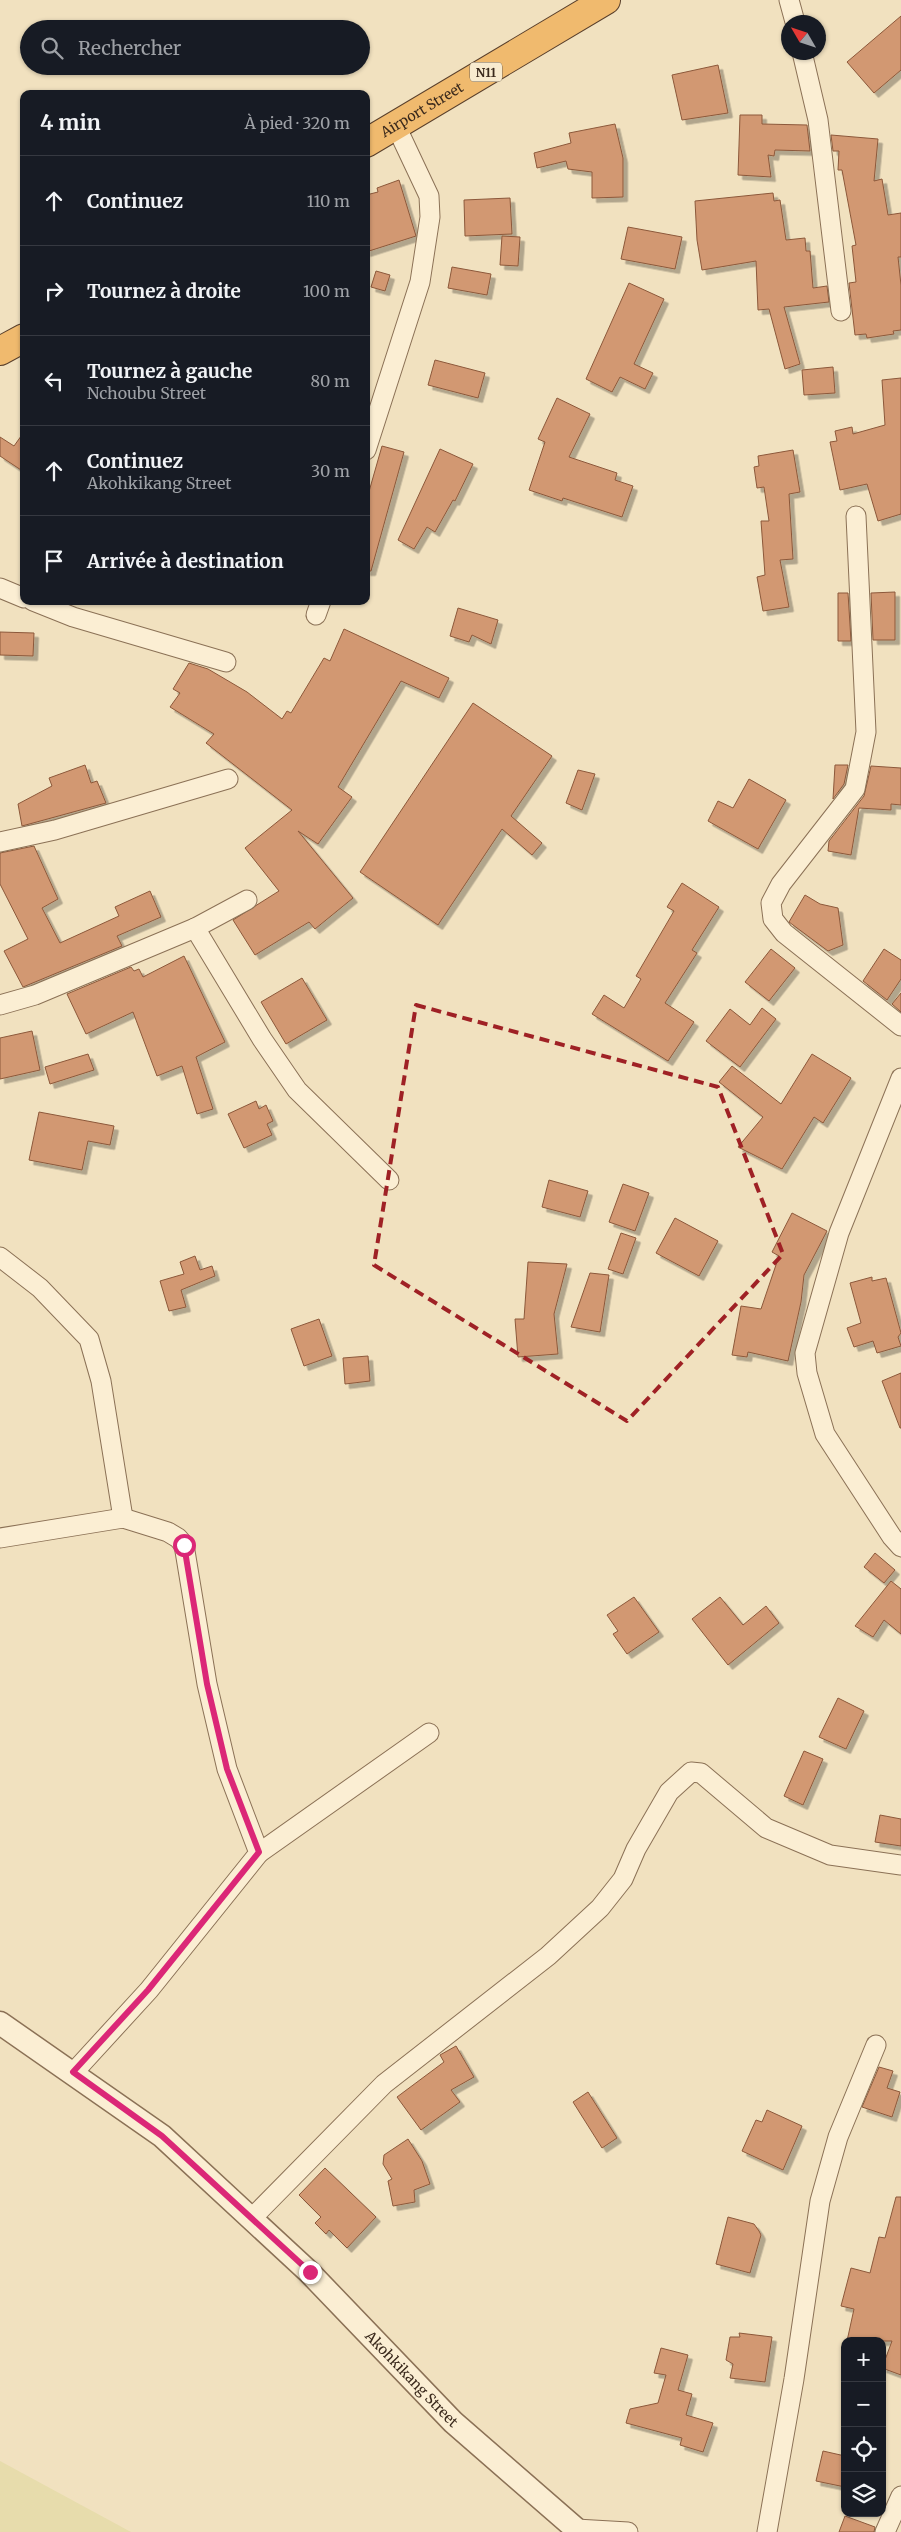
<!DOCTYPE html>
<html lang="fr">
<meta charset="utf-8">
<style>
body{margin:0;font-family:Merriweather,serif;background:#242831;color:#f1f3f6}
.controls{position:absolute;right:15px;bottom:15px;display:grid;overflow:hidden;border-radius:10px;box-shadow:0 1px 4px #0004}
.controls button{width:45px;height:45px;display:grid;place-items:center;padding:0;border:0;border-bottom:1px solid #363941;background:#171b24;color:#f1f3f6;font:25px sans-serif}
.compass{position:absolute;left:781px;top:15px;width:45px;height:45px;border-radius:50%;background:#171b24;box-shadow:0 1px 4px #0004;rotate:309deg}
.stop{position:absolute;width:15px;height:15px;margin:-11px;border:4px solid #db2777;border-radius:50%;background:#fff}
.stop.end{background:#db2777;border-color:#fff;box-shadow:0 1px 5px #0008}
.list{margin:0;padding:0;list-style:none}
h2{display:flex;justify-content:space-between;align-items:center;height:65px;margin:0;padding:0 20px;font-size:21px}
h2 small{font-size:16px;font-weight:400;color:#9ea1a6}
.list li{display:grid;grid-template-columns:32px 1fr auto;gap:15px;align-items:center;box-sizing:border-box;height:90px;padding:0 20px;border-top:1px solid #363941}
.list b{display:block;font-size:19px;white-space:nowrap}
.list p{margin:0;font-size:16px;white-space:nowrap;color:#9ea1a6}
.list em{font-size:16px;font-style:normal;color:#9ea1a6}
.icon{flex:none;width:28px;height:28px;fill:none;stroke:currentColor;stroke-width:2;stroke-linecap:round;stroke-linejoin:round}
.map{position:relative;flex:none;width:901px;height:2532px;overflow:hidden}
.search{position:absolute;background:#171b24;box-shadow:0 1px 4px #0004;left:20px;top:20px;width:350px;height:55px;display:flex;align-items:center;gap:12px;box-sizing:border-box;padding:0 18px;border-radius:28px;color:#9ea1a6;font-size:19px}
.panel{position:absolute;background:#171b24;box-shadow:0 1px 4px #0004;left:20px;top:90px;width:350px;height:515px;border-radius:10px}
.map>svg:first-child{display:block}
.farmland{fill:#e7dcac}
.building{fill:#d29872;stroke:#8c583a;filter:url(#shadow)}
.lines{fill:none;stroke-linecap:round;stroke-linejoin:round}
.minor-casing{stroke:#8b7156;stroke-width:21}
.tertiary-casing{stroke:#8b7156;stroke-width:25}
.trunk-casing{stroke:#593f2b;stroke-width:30}
.minor{stroke:#fbeed3;stroke-width:19}
.tertiary{stroke:#fbeed3;stroke-width:22}
.trunk{stroke:#f0ba6e;stroke-width:28}
.route{stroke:#db2777;stroke-width:6}
.marked{fill:none;stroke:#9f2125;stroke-width:4;stroke-dasharray:10 6;stroke-linejoin:round}
.labels{text-anchor:middle;dominant-baseline:central;stroke-width:4;stroke-linejoin:round;paint-order:stroke}
.shield{fill:#f8ebcf;stroke:#736352;stroke-width:1}
.shield-label{font-size:12px;font-weight:bold;fill:#3a291c}
.street-label{font-size:14px;fill:#3a291c;stroke:#f8ebcf}
</style>
<div class="map">
<svg width="901" height="2532" viewBox="0 0 901 2532">
<defs>
<filter id="shadow"><feDropShadow dx="4.5" dy="4.5" stdDeviation="0" flood-color="#0004"/></filter>
</defs>
<rect width="100%" height="100%" fill="#f1e1bf"/>
<path class="farmland" d="M 0,2461 L 131,2532 L 0,2532 Z"/>
<g class="building">
<path d="M 901,16 L 901,70 L 874,93 L 847,62 Z"/>
<path d="M 718,65 L 728,113 L 682,120 L 672,75 Z"/>
<path d="M 740,115 L 762,115 L 762,124 L 807,125 L 810,151 L 775,150 L 774,156 L 768,155 L 771,177 L 738,175 Z"/>
<path d="M 615,124 L 623,158 L 623,197 L 592,198 L 592,172 L 568,169 L 566,161 L 537,168 L 534,153 L 571,143 L 569,133 Z"/>
<path d="M 831,135 L 878,139 L 874,181 L 882,179 L 888,215 L 901,213 L 901,257 L 898,257 L 901,285 L 901,330 L 893,331 L 894,334 L 867,338 L 866,334 L 855,335 L 849,283 L 856,282 L 852,246 L 856,245 L 842,170 L 838,170 L 839,151 L 833,151 Z"/>
<path d="M 399,180 L 416,236 L 366,252 L 366,195 L 378,192 L 377,188 Z"/>
<path d="M 773,193 L 774,201 L 780,200 L 786,240 L 805,238 L 806,251 L 810,251 L 813,288 L 827,286 L 829,302 L 784,307 L 800,364 L 785,369 L 769,309 L 758,310 L 756,261 L 702,270 L 697,240 L 695,201 Z"/>
<path d="M 510,198 L 512,234 L 465,236 L 464,200 Z"/>
<path d="M 628,227 L 682,237 L 675,269 L 621,259 Z"/>
<path d="M 502,236 L 520,237 L 518,266 L 500,265 Z"/>
<path d="M 452,267 L 491,274 L 487,295 L 448,288 Z"/>
<path d="M 376,271 L 390,275 L 385,291 L 371,287 Z"/>
<path d="M 629,283 L 664,299 L 634,364 L 653,373 L 645,389 L 620,377 L 612,392 L 586,379 Z"/>
<path d="M 435,360 L 485,373 L 478,398 L 428,385 Z"/>
<path d="M 833,367 L 835,393 L 804,395 L 802,370 Z"/>
<path d="M 901,378 L 901,514 L 878,521 L 867,484 L 840,490 L 830,442 L 837,441 L 835,431 L 852,427 L 853,434 L 885,425 L 882,380 Z"/>
<path d="M 557,398 L 590,414 L 569,457 L 617,473 L 615,480 L 633,486 L 622,517 L 563,498 L 562,501 L 529,490 L 545,442 L 538,439 Z"/>
<path d="M 24,432 L 24,472 L 0,456 L 0,437 L 14,446 Z"/>
<path d="M 382,446 L 404,452 L 371,571 L 366,571 L 366,502 Z"/>
<path d="M 440,449 L 473,464 L 455,501 L 453,500 L 435,532 L 427,527 L 414,549 L 398,540 Z"/>
<path d="M 793,450 L 800,492 L 789,494 L 793,559 L 780,560 L 789,607 L 763,611 L 757,577 L 765,575 L 761,521 L 769,521 L 764,487 L 757,488 L 754,467 L 759,466 L 758,456 Z"/>
<path d="M 895,592 L 895,640 L 873,640 L 871,593 Z"/>
<path d="M 838,593 L 848,593 L 851,641 L 838,641 Z"/>
<path d="M 458,608 L 498,620 L 491,644 L 472,635 L 469,642 L 450,636 Z"/>
<path d="M 344,629 L 449,678 L 439,698 L 401,681 L 338,787 L 352,797 L 318,844 L 298,831 L 353,898 L 315,929 L 309,922 L 255,955 L 233,920 L 279,891 L 245,848 L 292,810 L 206,743 L 214,734 L 170,707 L 180,693 L 173,689 L 189,663 L 208,669 L 247,692 L 282,719 L 287,711 L 291,713 L 324,658 L 330,661 Z"/>
<path d="M 0,632 L 34,633 L 33,656 L 0,655 Z"/>
<path d="M 473,703 L 552,756 L 511,816 L 542,843 L 532,855 L 502,829 L 438,925 L 360,872 Z"/>
<path d="M 85,765 L 91,783 L 97,781 L 106,803 L 22,826 L 18,804 L 52,786 L 49,778 Z"/>
<path d="M 835,765 L 848,765 L 844,784 L 833,799 Z"/>
<path d="M 871,766 L 901,768 L 901,805 L 891,804 L 891,810 L 859,808 L 851,855 L 828,851 L 829,841 L 864,796 Z"/>
<path d="M 578,770 L 595,774 L 582,810 L 566,803 Z"/>
<path d="M 749,779 L 786,800 L 758,849 L 708,821 L 718,801 L 733,808 Z"/>
<path d="M 34,846 L 58,899 L 42,908 L 60,943 L 119,916 L 115,907 L 150,891 L 161,917 L 117,936 L 122,946 L 23,987 L 4,951 L 28,939 L 0,884 L 0,853 Z"/>
<path d="M 682,883 L 719,907 L 692,950 L 697,953 L 665,1003 L 694,1022 L 668,1061 L 592,1014 L 604,995 L 624,1008 L 641,979 L 636,976 L 674,911 L 667,907 Z"/>
<path d="M 805,895 L 820,904 L 838,908 L 843,945 L 828,951 L 789,922 Z"/>
<path d="M 771,949 L 795,968 L 769,1001 L 745,982 Z"/>
<path d="M 884,949 L 901,960 L 901,979 L 887,1000 L 863,981 Z"/>
<path d="M 184,956 L 225,1042 L 196,1057 L 213,1109 L 197,1114 L 182,1066 L 157,1076 L 133,1012 L 86,1034 L 67,994 L 131,967 L 134,971 L 139,969 L 143,977 Z"/>
<path d="M 302,978 L 327,1020 L 286,1044 L 261,1002 Z"/>
<path d="M 901,993 L 901,1012 L 892,1004 Z"/>
<path d="M 762,1008 L 776,1019 L 740,1067 L 706,1041 L 730,1009 L 750,1025 Z"/>
<path d="M 32,1031 L 40,1070 L 0,1079 L 0,1038 Z"/>
<path d="M 88,1054 L 94,1070 L 50,1084 L 45,1067 Z"/>
<path d="M 812,1054 L 851,1078 L 823,1123 L 814,1117 L 782,1169 L 738,1147 L 763,1117 L 719,1082 L 732,1066 L 781,1104 Z"/>
<path d="M 256,1101 L 259,1109 L 266,1105 L 273,1121 L 267,1124 L 272,1135 L 244,1148 L 228,1114 Z"/>
<path d="M 39,1112 L 114,1126 L 110,1145 L 88,1141 L 82,1170 L 29,1160 Z"/>
<path d="M 549,1180 L 588,1191 L 580,1217 L 542,1207 Z"/>
<path d="M 623,1184 L 649,1193 L 635,1231 L 609,1222 Z"/>
<path d="M 792,1213 L 827,1231 L 804,1275 L 801,1302 L 788,1361 L 748,1352 L 747,1357 L 732,1355 L 741,1306 L 761,1309 L 779,1256 L 772,1252 Z"/>
<path d="M 675,1218 L 718,1241 L 699,1276 L 656,1253 Z"/>
<path d="M 621,1233 L 636,1238 L 623,1274 L 608,1269 Z"/>
<path d="M 195,1256 L 200,1270 L 212,1266 L 215,1276 L 181,1290 L 186,1307 L 169,1311 L 160,1281 L 184,1274 L 180,1262 Z"/>
<path d="M 528,1262 L 567,1264 L 554,1314 L 558,1354 L 518,1357 L 515,1319 L 524,1319 Z"/>
<path d="M 590,1273 L 609,1275 L 600,1332 L 571,1327 Z"/>
<path d="M 872,1277 L 872,1281 L 886,1278 L 901,1333 L 898,1337 L 901,1346 L 877,1353 L 873,1341 L 854,1347 L 847,1328 L 861,1323 L 850,1283 Z"/>
<path d="M 319,1319 L 332,1356 L 304,1366 L 291,1329 Z"/>
<path d="M 368,1356 L 370,1381 L 345,1384 L 343,1358 Z"/>
<path d="M 901,1373 L 901,1428 L 900,1428 L 882,1381 Z"/>
<path d="M 875,1553 L 895,1570 L 884,1583 L 864,1567 Z"/>
<path d="M 891,1581 L 901,1589 L 901,1634 L 884,1620 L 873,1637 L 855,1626 Z"/>
<path d="M 634,1597 L 659,1632 L 627,1654 L 613,1634 L 618,1631 L 607,1615 Z"/>
<path d="M 720,1597 L 743,1625 L 766,1606 L 779,1623 L 728,1665 L 692,1619 Z"/>
<path d="M 838,1698 L 864,1711 L 846,1749 L 819,1737 Z"/>
<path d="M 804,1751 L 823,1759 L 803,1805 L 784,1796 Z"/>
<path d="M 880,1815 L 901,1819 L 901,1846 L 875,1842 Z"/>
<path d="M 456,2046 L 474,2077 L 451,2090 L 460,2102 L 421,2130 L 397,2097 L 444,2062 L 440,2055 Z"/>
<path d="M 879,2067 L 893,2071 L 887,2088 L 900,2092 L 892,2117 L 862,2107 Z"/>
<path d="M 588,2092 L 617,2138 L 602,2148 L 573,2102 Z"/>
<path d="M 767,2110 L 802,2126 L 783,2170 L 742,2151 L 756,2120 L 762,2122 Z"/>
<path d="M 408,2139 L 422,2161 L 430,2184 L 414,2190 L 415,2202 L 393,2206 L 388,2181 L 392,2179 L 383,2164 L 384,2155 Z"/>
<path d="M 325,2168 L 376,2217 L 347,2248 L 329,2230 L 326,2234 L 315,2223 L 321,2217 L 299,2195 Z"/>
<path d="M 896,2197 L 901,2197 L 901,2375 L 882,2368 L 892,2341 L 847,2341 L 854,2309 L 841,2306 L 851,2268 L 870,2273 L 879,2237 L 885,2238 Z"/>
<path d="M 728,2217 L 754,2224 L 759,2231 L 761,2235 L 750,2273 L 716,2264 Z"/>
<path d="M 739,2333 L 772,2337 L 765,2382 L 730,2378 L 733,2364 L 726,2360 L 730,2337 L 740,2337 Z"/>
<path d="M 661,2348 L 688,2355 L 678,2390 L 692,2394 L 686,2415 L 713,2423 L 703,2452 L 680,2445 L 682,2438 L 626,2423 L 630,2409 L 658,2403 L 666,2375 L 654,2373 Z"/>
<path d="M 823,2451 L 845,2456 L 845,2487 L 816,2481 Z"/>
<path d="M 845,2516 L 875,2527 L 874,2532 L 839,2532 Z"/>
</g>
<g class="lines">
<g class="minor-casing">
<g id="minor">
<path d="M 789,0 L 795,22"/>
<path d="M 802,52 L 818,120 L 841,311"/>
<path d="M 366,450 L 420,282 L 430,217 L 429,196 L 396,126"/>
<path d="M 856,516 L 866,732 L 855,789 L 781,884 L 771,903 L 773,919 L 784,933 L 901,1026"/>
<path d="M 0,588 L 24,598"/>
<path d="M 33,601 L 73,617 L 226,662"/>
<path d="M 316,615 L 321,601"/>
<path d="M 0,842 L 55,830 L 228,779"/>
<path d="M 195,928 L 262,1039 L 297,1090 L 389,1180"/>
<path d="M 0,1005 L 35,995 L 195,928 L 247,900"/>
<path d="M 901,1078 L 839,1233 L 805,1353 L 807,1373 L 825,1434 L 892,1537 L 901,1547"/>
<path d="M 0,1257 L 40,1288 L 89,1339 L 101,1381 L 123,1518"/>
<path d="M 0,1538 L 123,1518 L 168,1532 L 178,1538 L 184,1545 L 207,1684 L 227,1769 L 259,1853 L 149,1990 L 73,2073"/>
<path d="M 259,1853 L 429,1733"/>
<path d="M 252,2218 L 384,2084 L 548,1956 L 600,1908 L 623,1879 L 636,1849 L 669,1792 L 691,1772 L 701,1773 L 766,1828 L 830,1855 L 901,1865"/>
<path d="M 576,2529 L 628,2532"/>
<path d="M 767,2532 L 794,2379 L 820,2201 L 838,2137 L 876,2045"/>
<path d="M 885,2532 L 901,2496"/>
</g>
</g>
<g class="tertiary-casing">
<g id="tertiary">
<path id="s1" d="M 0,2023 L 162,2136 L 309,2272 L 453,2422 L 576,2529 L 576,2532"/>
</g>
</g>
<g class="trunk-casing">
<g id="trunk">
<path id="s2" d="M 366,143 L 606,0"/>
<path d="M 0,351 L 24,338"/>
</g>
</g>
<use href="#minor" class="minor"/>
<use href="#tertiary" class="tertiary"/>
<use href="#trunk" class="trunk"/>
</g>
<g class="lines">
<path class="route" d="M 184,1545 L 207,1684 L 227,1769 L 259,1852 L 148,1990 L 73,2072 L 162,2136 L 310,2272"/>
</g>
<path class="marked" d="M 416,1005 L 718,1087 L 783,1254 L 627,1421 L 374,1265 Z"/>
<g class="labels">
<rect class="shield" x="470" y="62.5" width="32" height="19" rx="4"/>
<g class="shield-label">
<text x="486" y="72">N11</text>
</g>
<g class="street-label">
<text stroke="none"><textPath href="#s2" startOffset="65">Airport Street</textPath></text>
<text stroke="none"><textPath href="#s1" startOffset="546">Akohkikang Street</textPath></text>
</g>
</g>
</svg>
<div class="controls">
<button>+</button>
<button>−</button>
<button><svg class="icon" aria-label="locate" viewBox="0 0 24 24"><circle cx="12" cy="12" r="6"/><path d="M12 2v4M12 18v4M2 12h4M18 12h4"/></svg></button>
<button><svg class="icon" aria-label="layers" viewBox="0 0 24 24"><path d="M12 4l9 5-9 5-9-5zM3 14l9 5 9-5"/></svg></button>
</div>
<svg class="compass" viewBox="-18 -18 36 36"><path d="M0-13l5 13h-10z" fill="#e53935"/><path d="M0 13l5-13h-10z" fill="#9ea1a6"/></svg>
<div class="stop" style="left:184px;top:1545px"></div>
<div class="stop end" style="left:310px;top:2272px"></div>
<div class="search"><svg class="icon" aria-label="search" viewBox="0 0 24 24"><circle cx="10" cy="10" r="6"/><path d="M15 15l6 6"/></svg>Rechercher</div>
<section class="panel">
<h2>4 min<small>À pied · 320 m</small></h2>
<ul class="list">
<li><svg class="icon" aria-label="ahead" viewBox="0 0 24 24"><path d="M12 20V5M6 11l6-6 6 6"/></svg><div><b>Continuez</b></div><em>110 m</em></li>
<li><svg class="icon" aria-label="right" viewBox="0 0 24 24"><path d="M7 20v-9h11M14 6l5 5-5 5"/></svg><div><b>Tournez à droite</b></div><em>100 m</em></li>
<li><svg class="icon" aria-label="left" viewBox="0 0 24 24"><path d="M17 20v-9H6M10 6l-5 5 5 5"/></svg><div><b>Tournez à gauche</b><p>Nchoubu Street</p></div><em>80 m</em></li>
<li><svg class="icon" aria-label="ahead" viewBox="0 0 24 24"><path d="M12 20V5M6 11l6-6 6 6"/></svg><div><b>Continuez</b><p>Akohkikang Street</p></div><em>30 m</em></li>
<li><svg class="icon" aria-label="arrive" viewBox="0 0 24 24"><path d="M6 21V4h12l-3 4 3 4H6"/></svg><div><b>Arrivée à destination</b></div></li>
</ul>
</section>
</div>
